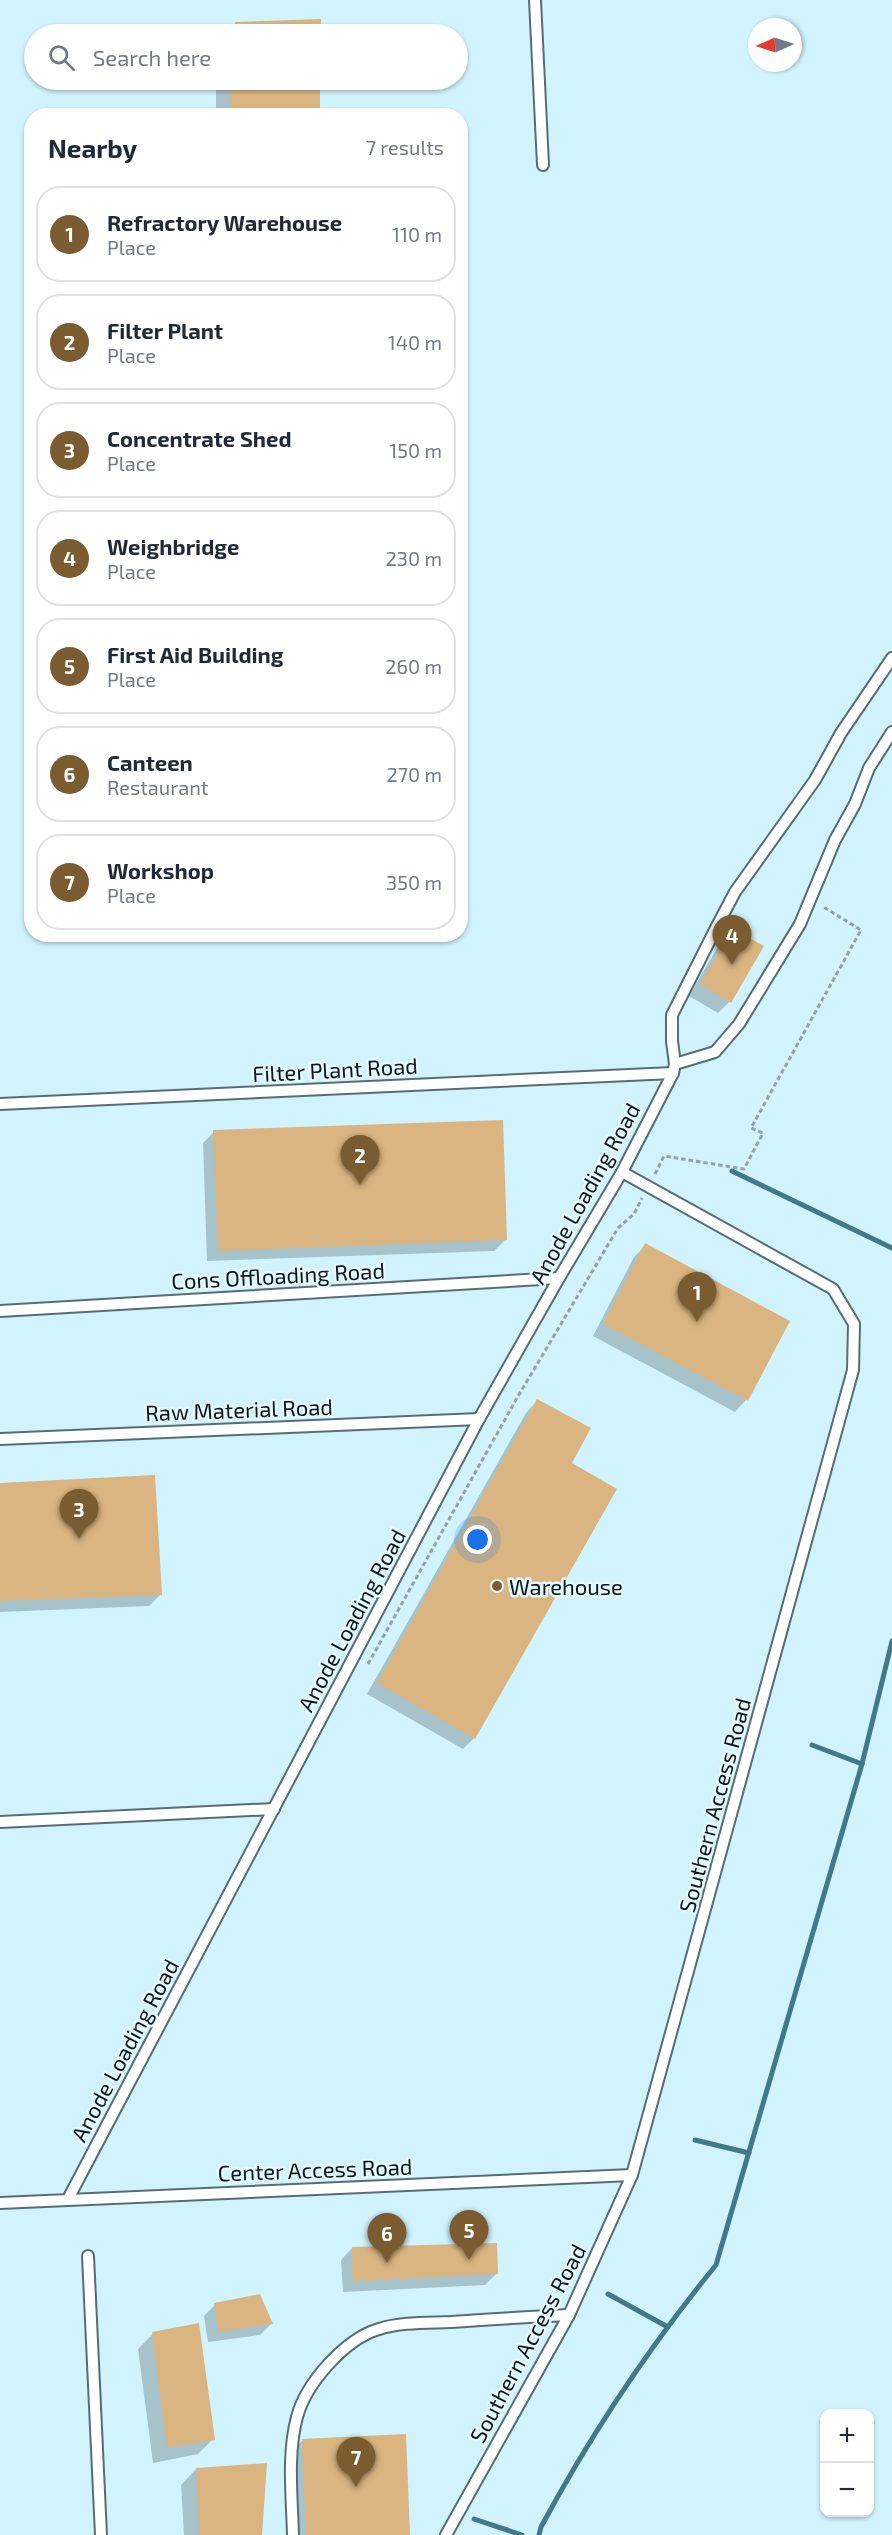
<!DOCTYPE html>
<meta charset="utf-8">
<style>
body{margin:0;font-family:"Exo 2",sans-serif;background:#f6f6f7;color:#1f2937}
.controls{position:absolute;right:18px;bottom:18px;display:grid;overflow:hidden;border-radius:12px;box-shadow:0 2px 4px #0004}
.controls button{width:54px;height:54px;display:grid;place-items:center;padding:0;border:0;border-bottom:2px solid #e0e1e3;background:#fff;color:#1f2937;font:30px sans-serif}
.compass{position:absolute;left:748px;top:18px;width:54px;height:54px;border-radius:50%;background:#fff;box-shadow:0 2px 4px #0004;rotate:267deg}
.you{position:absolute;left:478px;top:1540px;width:21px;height:21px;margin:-15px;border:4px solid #fff;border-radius:50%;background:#1a73e8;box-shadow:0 0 0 9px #1a73e833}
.badge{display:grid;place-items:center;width:39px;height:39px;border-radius:50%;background:#7b5c31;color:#fff;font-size:20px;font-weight:700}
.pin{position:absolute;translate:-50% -50px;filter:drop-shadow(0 2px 3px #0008)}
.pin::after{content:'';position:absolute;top:32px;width:21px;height:18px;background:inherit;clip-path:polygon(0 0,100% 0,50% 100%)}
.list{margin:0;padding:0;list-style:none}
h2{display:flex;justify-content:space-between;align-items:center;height:78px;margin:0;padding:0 24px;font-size:26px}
h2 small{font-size:20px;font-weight:400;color:#747a83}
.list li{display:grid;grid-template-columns:39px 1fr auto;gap:18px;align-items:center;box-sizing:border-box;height:96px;margin:0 12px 12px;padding:0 12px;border:2px solid #e0e1e3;border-radius:24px}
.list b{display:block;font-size:22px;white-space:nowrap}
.list p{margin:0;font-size:20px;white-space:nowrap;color:#747a83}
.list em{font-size:20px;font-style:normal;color:#747a83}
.icon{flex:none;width:33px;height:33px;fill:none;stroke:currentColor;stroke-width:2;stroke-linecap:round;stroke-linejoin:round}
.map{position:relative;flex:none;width:892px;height:2535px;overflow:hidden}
.search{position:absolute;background:#fff;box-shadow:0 2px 4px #0004;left:24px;top:24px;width:444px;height:66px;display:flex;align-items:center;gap:15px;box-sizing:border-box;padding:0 21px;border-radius:33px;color:#747a83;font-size:22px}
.panel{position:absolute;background:#fff;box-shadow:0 2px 4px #0004;left:24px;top:108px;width:444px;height:834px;border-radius:24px}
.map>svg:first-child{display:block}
.built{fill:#d0f3fd;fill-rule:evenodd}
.shadow{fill:#0003}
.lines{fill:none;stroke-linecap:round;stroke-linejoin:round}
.stream{stroke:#427988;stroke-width:5}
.building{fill:#dab582}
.service-casing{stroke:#576d74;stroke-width:14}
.path{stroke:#92a2a7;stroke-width:3;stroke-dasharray:4.5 3;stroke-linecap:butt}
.service{stroke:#fff;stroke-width:10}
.poi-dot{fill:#7b5c31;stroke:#e4f8ff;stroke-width:2}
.labels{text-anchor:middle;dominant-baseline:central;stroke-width:5;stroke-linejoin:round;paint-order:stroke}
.street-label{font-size:22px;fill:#0d1619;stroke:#e4f8ff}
.poi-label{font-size:22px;fill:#0d1619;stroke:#e4f8ff;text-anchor:start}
</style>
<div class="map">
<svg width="892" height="2535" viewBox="0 0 892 2535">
<rect width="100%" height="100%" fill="#e4f8ff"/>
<path class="built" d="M 0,0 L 892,0 L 892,2535 L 0,2535 ZM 757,27 L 793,27 L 793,63 L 757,63 ZM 34,34 L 458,34 L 458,80 L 34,80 ZM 32,116 L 460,116 L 460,934 L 32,934 ZM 824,2414 L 870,2414 L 870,2512 L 824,2512 Z"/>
<g class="shadow">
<path d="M 319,21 L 319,34 L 220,34 L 231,24 Z"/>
<path d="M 216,80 L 319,80 L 318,116 L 216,116 Z"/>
<path d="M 733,930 L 729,1002 L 718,1013 L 689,996 L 721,941 Z"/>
<path d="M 214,1132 L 506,1239 L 494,1251 L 207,1261 L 203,1143 Z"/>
<path d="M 646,1245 L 788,1321 L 746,1400 L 735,1412 L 593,1336 L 634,1257 Z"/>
<path d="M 537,1401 L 570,1464 L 474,1738 L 463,1749 L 367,1694 L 526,1413 Z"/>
<path d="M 0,1484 L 160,1595 L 149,1606 L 0,1612 Z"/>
<path d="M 352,2248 L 497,2273 L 485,2285 L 343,2292 L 341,2260 Z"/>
<path d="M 215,2305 L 271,2324 L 260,2335 L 208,2342 L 204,2316 Z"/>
<path d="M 153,2334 L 213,2439 L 198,2454 L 153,2463 L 138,2349 Z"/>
<path d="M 303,2440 L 409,2535 L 295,2535 L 291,2452 Z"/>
<path d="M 196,2469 L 261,2535 L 184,2535 L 181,2485 Z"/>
</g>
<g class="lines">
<g class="stream">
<path d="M 732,1171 L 892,1248"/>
<path d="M 812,1745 L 862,1764"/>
<path d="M 695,2140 L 749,2153"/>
<path d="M 608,2294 L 666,2326"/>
<path d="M 474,2519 L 522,2535"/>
<path d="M 539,2535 L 541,2527 C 591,2434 649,2347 716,2265 L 862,1764 L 892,1641"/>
</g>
</g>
<g class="building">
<path d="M 321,19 L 321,34 L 235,34 L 235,22 Z"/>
<rect x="230" y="80" width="90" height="36"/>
<path d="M 732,928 L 764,946 L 731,1003 L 700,984 Z"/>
<path d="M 503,1120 L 507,1240 L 218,1251 L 213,1130 Z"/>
<path d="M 645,1243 L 790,1321 L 748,1401 L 603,1324 Z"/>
<path d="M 537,1399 L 591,1428 L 572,1463 L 617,1489 L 475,1739 L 377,1683 Z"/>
<path d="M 155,1475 L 162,1595 L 0,1601 L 0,1483 Z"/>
<path d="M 497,2243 L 498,2274 L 353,2281 L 352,2247 Z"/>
<path d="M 260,2294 L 273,2324 L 219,2332 L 214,2303 Z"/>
<path d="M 199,2323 L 215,2440 L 167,2448 L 152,2332 Z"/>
<path d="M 406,2434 L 410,2535 L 306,2535 L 302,2439 Z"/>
<path d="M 267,2463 L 262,2535 L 199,2535 L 196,2468 Z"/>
</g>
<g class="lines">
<g class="service-casing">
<g id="service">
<path d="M 535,0 L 543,165"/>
<path d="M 675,1064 L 715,1052 L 739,1024 L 800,924 L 835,840 L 855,804 L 869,768 L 892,732"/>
<path d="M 0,1104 L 673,1073"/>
<path d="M 0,1311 L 559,1278"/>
<path d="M 0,1439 L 479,1419"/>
<path d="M 0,1822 L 274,1809"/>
<path d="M 68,2199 L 479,1419 L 559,1278 L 622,1172 L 673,1073 L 675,1064 L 672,1041 L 672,1015 L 716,928 L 735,892 L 815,780 L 841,733 L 892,658"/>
<path d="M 0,2203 L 632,2175"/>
<path d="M 88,2256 L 101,2535"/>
<path d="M 293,2535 C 292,2497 287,2454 297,2417 C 306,2383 345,2339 379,2329 C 401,2322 427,2323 451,2322 C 490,2319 530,2317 569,2315"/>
<path d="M 446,2535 L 569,2315 L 632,2175 L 853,1370 L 854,1324 L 833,1289 L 622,1172"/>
</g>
</g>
<g class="path">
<path d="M 655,1174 L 664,1156 L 744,1169 L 763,1133 L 751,1128 L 861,930 L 822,906"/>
<path d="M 368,1664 L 517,1398 L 618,1228 L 634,1214 L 642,1198"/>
</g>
<use href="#service" class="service"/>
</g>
<circle class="poi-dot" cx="497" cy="1586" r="6"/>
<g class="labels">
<g class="street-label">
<text transform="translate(335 1069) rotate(-3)">Filter Plant Road</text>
<text transform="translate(584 1193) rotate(-61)">Anode Loading Road</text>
<text transform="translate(278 1275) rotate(-3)">Cons Offloading Road</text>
<text transform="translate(239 1409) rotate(-2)">Raw Material Road</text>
<text transform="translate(351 1620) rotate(-62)">Anode Loading Road</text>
<text transform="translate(714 1805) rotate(-75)">Southern Access Road</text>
<text transform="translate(124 2050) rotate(-62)">Anode Loading Road</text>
<text transform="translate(315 2169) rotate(-2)">Center Access Road</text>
<text transform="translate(527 2343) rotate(-62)">Southern Access Road</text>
</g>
<g class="poi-label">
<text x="509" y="1586">Warehouse</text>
</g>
</g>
</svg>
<div class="controls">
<button>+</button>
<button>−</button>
</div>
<svg class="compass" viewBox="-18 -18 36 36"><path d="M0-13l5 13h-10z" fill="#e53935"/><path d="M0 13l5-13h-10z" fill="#747a83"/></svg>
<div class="you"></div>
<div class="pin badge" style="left:697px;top:1322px">1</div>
<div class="pin badge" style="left:360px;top:1185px">2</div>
<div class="pin badge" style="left:79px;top:1539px">3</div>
<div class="pin badge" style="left:732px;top:965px">4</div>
<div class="pin badge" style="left:469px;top:2260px">5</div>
<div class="pin badge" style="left:387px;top:2263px">6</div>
<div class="pin badge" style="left:356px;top:2487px">7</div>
<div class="search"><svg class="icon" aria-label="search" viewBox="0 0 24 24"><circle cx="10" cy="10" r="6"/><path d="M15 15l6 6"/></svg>Search here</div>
<section class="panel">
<h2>Nearby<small>7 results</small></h2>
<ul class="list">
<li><span class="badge">1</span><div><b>Refractory Warehouse</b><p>Place</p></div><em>110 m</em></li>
<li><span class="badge">2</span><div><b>Filter Plant</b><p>Place</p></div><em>140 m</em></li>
<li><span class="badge">3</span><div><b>Concentrate Shed</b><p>Place</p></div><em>150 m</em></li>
<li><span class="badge">4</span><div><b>Weighbridge</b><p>Place</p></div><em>230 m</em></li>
<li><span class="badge">5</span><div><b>First Aid Building</b><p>Place</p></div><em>260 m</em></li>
<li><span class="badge">6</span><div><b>Canteen</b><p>Restaurant</p></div><em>270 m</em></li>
<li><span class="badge">7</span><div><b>Workshop</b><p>Place</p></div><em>350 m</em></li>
</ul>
</section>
</div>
